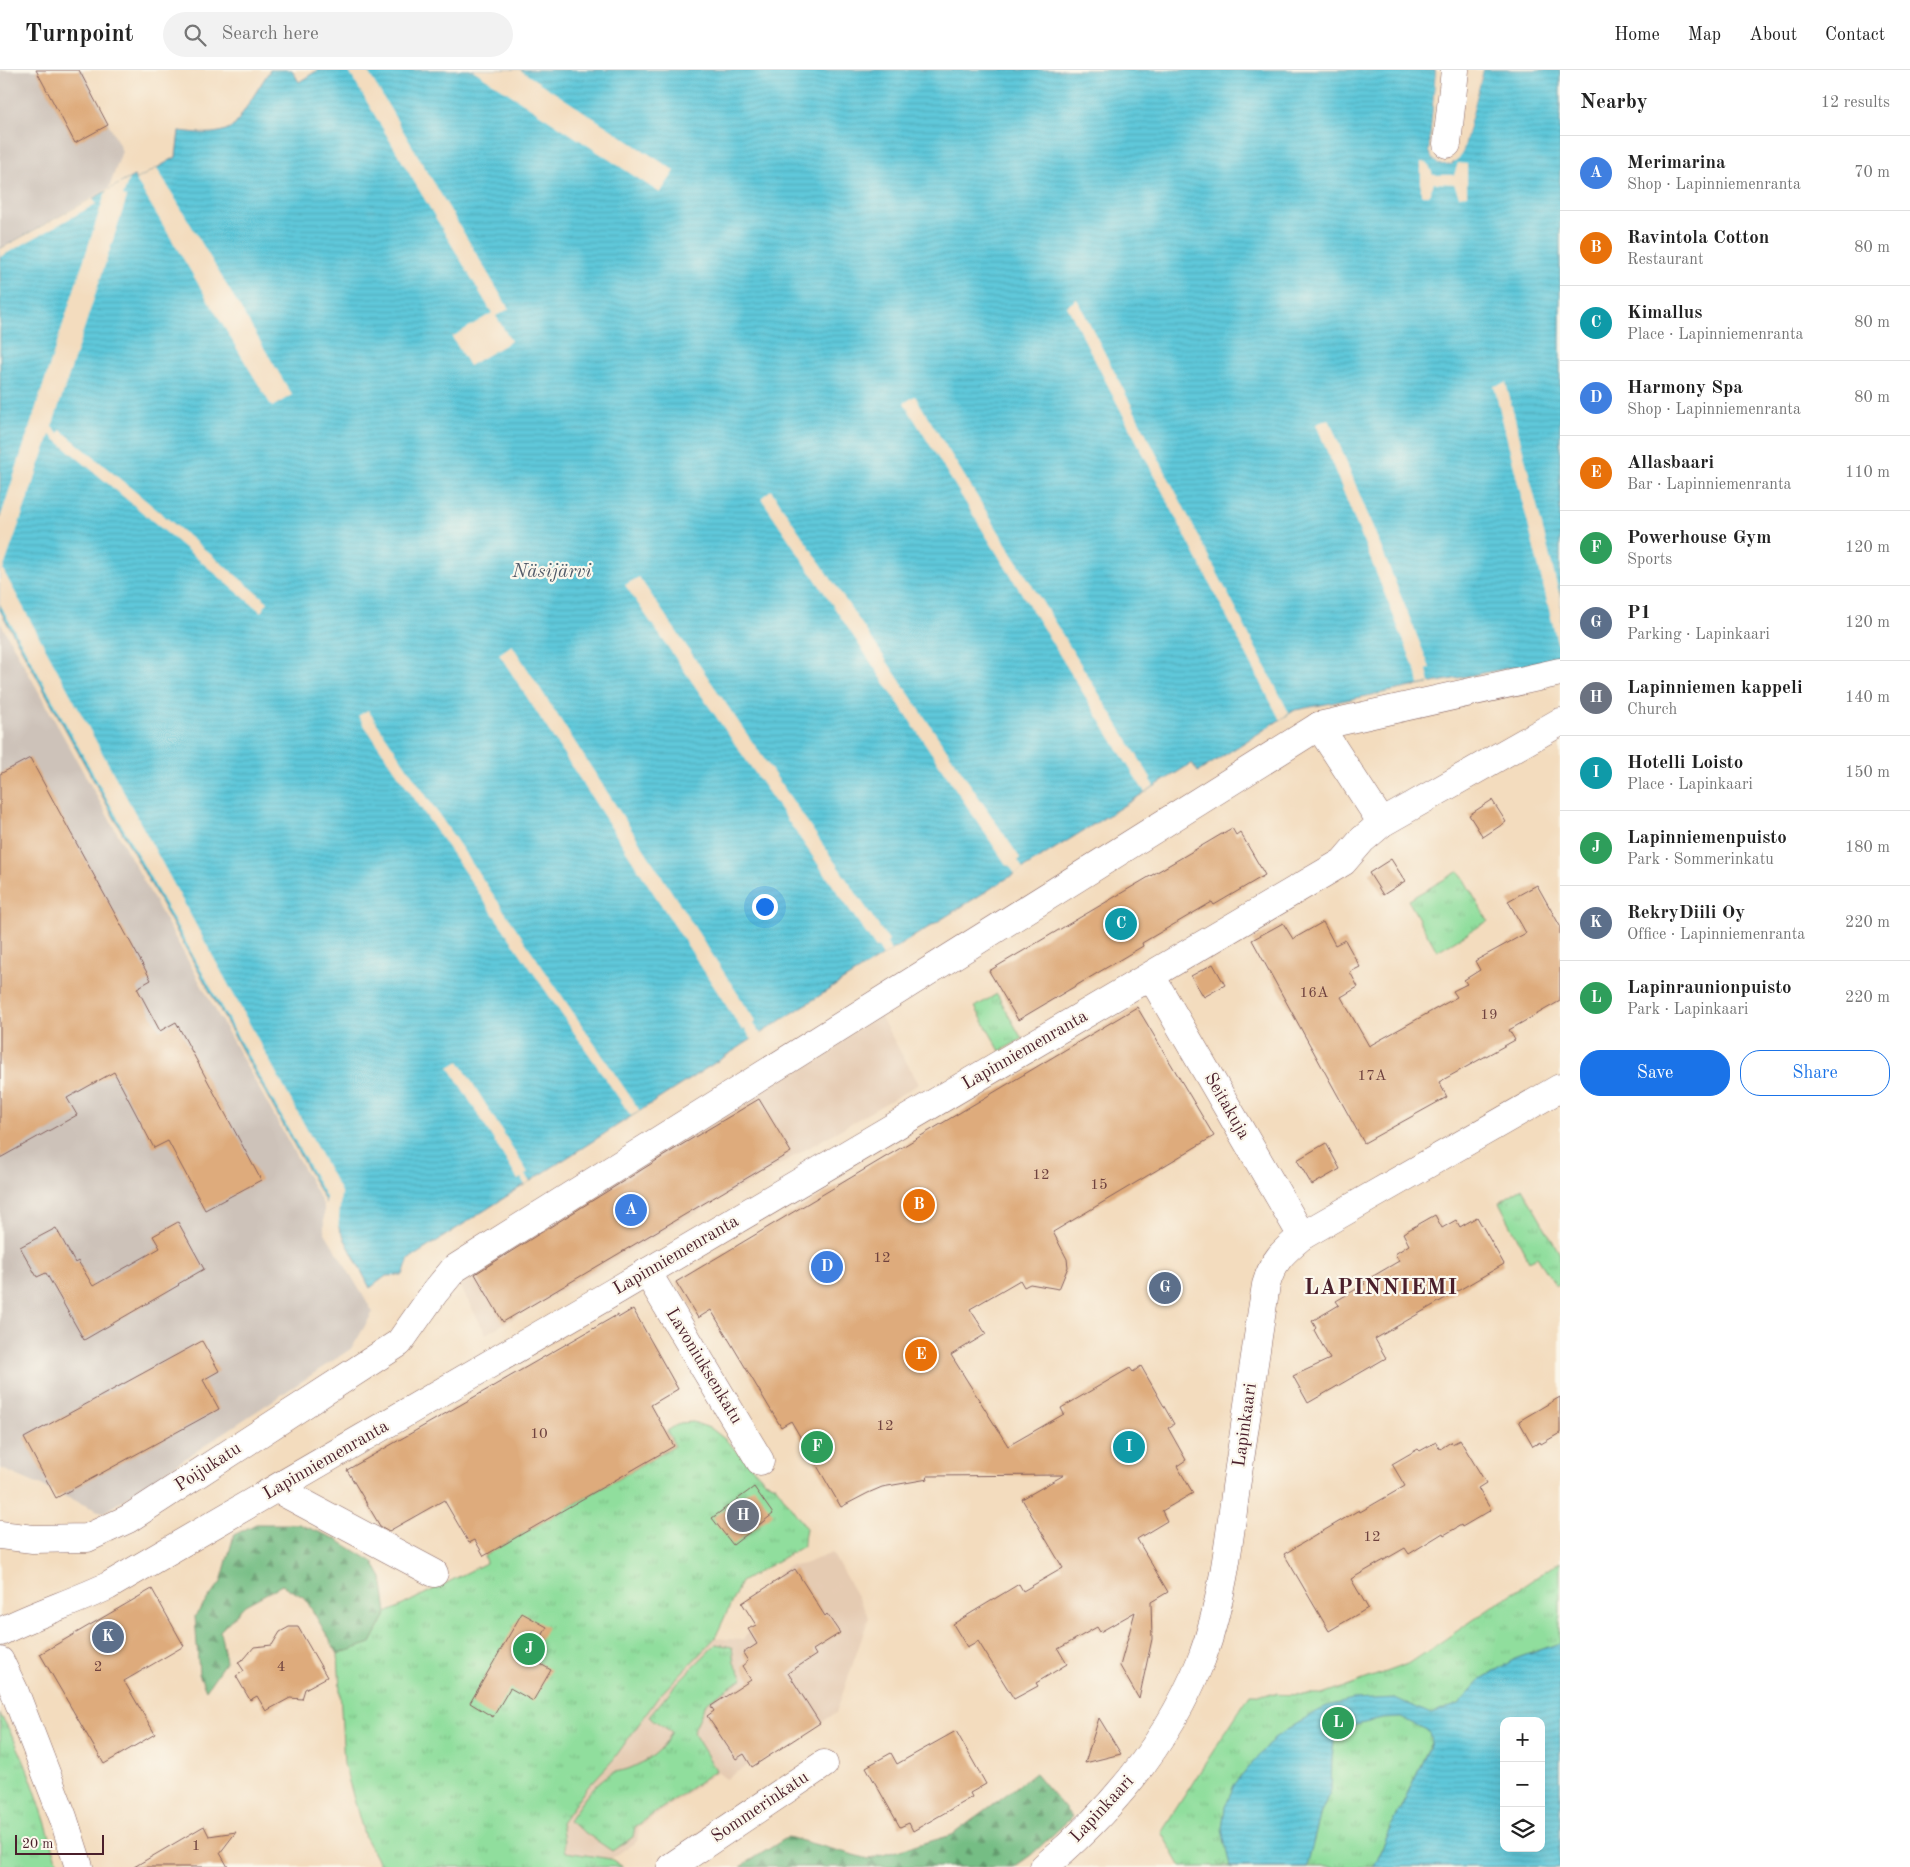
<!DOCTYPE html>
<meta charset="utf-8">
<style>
body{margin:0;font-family:"Old Standard TT",serif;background:#f2f2f2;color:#222}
.controls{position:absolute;right:15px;bottom:15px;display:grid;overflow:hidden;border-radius:10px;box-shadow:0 5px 20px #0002}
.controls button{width:45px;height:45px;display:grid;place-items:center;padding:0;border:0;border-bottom:1px solid #e0e0e0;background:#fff;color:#222;font:25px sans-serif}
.scale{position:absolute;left:15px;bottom:12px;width:89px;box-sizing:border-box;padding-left:5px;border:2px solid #4a1f2b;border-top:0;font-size:14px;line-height:18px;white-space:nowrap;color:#4a1f2b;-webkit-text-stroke:4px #fbf7ec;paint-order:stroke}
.you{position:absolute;left:764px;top:836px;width:18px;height:18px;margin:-12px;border:4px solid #fff;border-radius:50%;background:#1a73e8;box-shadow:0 0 0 8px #1a73e833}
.badge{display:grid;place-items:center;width:32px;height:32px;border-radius:50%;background:#1a73e8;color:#fff;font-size:16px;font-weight:700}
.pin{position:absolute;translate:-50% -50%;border:2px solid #fff;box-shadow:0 1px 5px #0006}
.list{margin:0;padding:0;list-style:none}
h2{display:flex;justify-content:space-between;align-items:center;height:65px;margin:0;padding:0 20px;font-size:21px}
h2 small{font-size:16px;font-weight:400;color:#767676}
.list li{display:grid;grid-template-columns:32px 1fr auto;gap:15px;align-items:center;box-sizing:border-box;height:75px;padding:0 20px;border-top:1px solid #e0e0e0}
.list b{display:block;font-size:19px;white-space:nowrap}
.list p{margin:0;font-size:16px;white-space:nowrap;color:#767676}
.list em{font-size:16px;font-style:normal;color:#767676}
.actions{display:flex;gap:10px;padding:15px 20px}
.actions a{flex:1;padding:11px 0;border:1px solid #1a73e8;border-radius:20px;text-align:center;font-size:18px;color:#1a73e8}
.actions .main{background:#1a73e8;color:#fff}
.icon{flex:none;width:28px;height:28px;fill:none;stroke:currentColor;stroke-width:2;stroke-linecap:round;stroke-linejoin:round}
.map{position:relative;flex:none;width:1560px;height:1797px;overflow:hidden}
header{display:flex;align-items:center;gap:30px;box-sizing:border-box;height:70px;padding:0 25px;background:#fff;border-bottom:1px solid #e0e0e0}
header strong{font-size:24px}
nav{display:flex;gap:28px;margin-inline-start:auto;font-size:18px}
.search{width:350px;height:45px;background:#f2f2f2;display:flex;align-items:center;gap:12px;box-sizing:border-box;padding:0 18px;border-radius:28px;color:#767676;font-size:19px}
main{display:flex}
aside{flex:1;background:#fff}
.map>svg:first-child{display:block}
.built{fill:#e5cbb2}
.industrial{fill:#cdc2b9}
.forest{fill:url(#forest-firs);stroke:#5f6e58}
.park{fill:url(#park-tufts);stroke:#6d7e64}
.water{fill:url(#water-rules);stroke:#547482;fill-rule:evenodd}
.pier{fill:#f3dcbe}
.building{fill:#deab7c}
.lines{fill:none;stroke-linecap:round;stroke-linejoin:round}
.minor-casing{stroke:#85615e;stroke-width:29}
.minor{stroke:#fff;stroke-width:28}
.labels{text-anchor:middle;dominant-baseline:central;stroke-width:4.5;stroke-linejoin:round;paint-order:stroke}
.number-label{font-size:15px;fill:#6f423f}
.street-label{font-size:18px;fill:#4a1f2b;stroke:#fbf7ec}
.water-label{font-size:19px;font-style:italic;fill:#515a68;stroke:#fbf7ec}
.district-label{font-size:22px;font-weight:bold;letter-spacing:1px;fill:#4a1f2b;stroke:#fbf7ec}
</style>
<header>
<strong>Turnpoint</strong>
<div class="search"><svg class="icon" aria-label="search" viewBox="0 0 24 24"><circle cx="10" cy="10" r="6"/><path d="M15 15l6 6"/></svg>Search here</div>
<nav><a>Home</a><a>Map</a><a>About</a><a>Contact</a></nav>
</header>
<main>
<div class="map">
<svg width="1560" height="1797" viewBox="0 0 1560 1797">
<defs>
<pattern id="forest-firs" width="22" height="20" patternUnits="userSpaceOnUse" patternTransform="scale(1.25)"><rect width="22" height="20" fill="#74bd84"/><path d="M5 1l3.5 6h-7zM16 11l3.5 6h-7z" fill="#61996c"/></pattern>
<pattern id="park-tufts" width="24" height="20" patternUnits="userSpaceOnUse" patternTransform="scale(1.25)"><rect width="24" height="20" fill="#90de9d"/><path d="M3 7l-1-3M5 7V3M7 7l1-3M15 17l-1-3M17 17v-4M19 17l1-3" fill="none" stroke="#7ebe87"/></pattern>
<pattern id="water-rules" width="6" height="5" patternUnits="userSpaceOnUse" patternTransform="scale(1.25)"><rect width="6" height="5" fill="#5ec8da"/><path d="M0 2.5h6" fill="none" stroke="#53abbb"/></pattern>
</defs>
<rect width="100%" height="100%" fill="#fbf7ec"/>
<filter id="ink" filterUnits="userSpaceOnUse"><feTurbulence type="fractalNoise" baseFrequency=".02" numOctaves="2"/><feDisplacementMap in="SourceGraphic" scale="10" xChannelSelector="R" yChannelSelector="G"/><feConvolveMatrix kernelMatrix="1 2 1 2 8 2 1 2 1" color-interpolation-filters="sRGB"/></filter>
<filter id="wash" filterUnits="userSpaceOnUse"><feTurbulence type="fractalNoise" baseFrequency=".0096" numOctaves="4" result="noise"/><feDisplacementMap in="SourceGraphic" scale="20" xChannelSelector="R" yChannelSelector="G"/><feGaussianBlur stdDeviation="1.12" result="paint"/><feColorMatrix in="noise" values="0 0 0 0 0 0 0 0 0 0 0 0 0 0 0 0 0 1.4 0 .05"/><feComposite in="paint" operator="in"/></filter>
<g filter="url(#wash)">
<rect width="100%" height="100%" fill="#f3dcbe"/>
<g class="built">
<path d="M 880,946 L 919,1014 L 486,1264 L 451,1200 Z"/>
<path d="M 832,1483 L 869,1547 L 836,1643 L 752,1697 L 750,1694 L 726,1709 L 717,1702 L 639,1758 L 637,1771 L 611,1789 L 566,1782 L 561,1754 L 585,1720 L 613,1690 L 659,1626 L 715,1568 L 743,1570 L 749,1561 L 748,1559 L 756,1555 L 742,1533 L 778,1510 L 776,1505 L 792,1494 L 793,1496 L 804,1494 Z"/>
</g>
<g class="industrial">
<path d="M 0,0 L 82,0 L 122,81 L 109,118 L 0,179 Z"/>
<path d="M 0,552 L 324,1136 L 324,1161 L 373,1242 L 352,1278 L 103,1443 L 0,1398 Z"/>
</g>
<g class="forest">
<path d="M 256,1454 L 299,1454 L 336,1469 L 373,1492 L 382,1508 L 387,1543 L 371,1573 L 338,1584 L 305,1528 L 282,1515 L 245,1535 L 220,1561 L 226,1591 L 206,1620 L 199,1604 L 195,1546 L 221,1512 L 234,1465 Z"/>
<path d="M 1035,1703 L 1072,1747 L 1031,1785 L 1014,1797 L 740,1797 L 788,1767 L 869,1789 L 952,1765 Z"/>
</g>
<g class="park">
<path d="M 1459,801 L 1488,851 L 1437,881 L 1408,830 Z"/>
<path d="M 997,924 L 1022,969 L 1000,981 L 975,937 Z"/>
<path d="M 1522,1118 L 1560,1184 L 1560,1213 L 1556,1216 L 1537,1187 L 1529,1191 L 1499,1132 Z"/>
<path d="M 693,1352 L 712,1359 L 727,1371 L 765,1411 L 775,1415 L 806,1458 L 803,1476 L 741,1512 L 715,1568 L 659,1626 L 613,1690 L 585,1720 L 561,1753 L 566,1782 L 611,1789 L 623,1797 L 381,1797 L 365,1768 L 344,1694 L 338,1584 L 371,1573 L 387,1543 L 486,1493 L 484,1486 L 675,1376 L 667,1361 L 680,1353 Z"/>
<path d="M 1560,1491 L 1560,1573 L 1515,1589 L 1483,1608 L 1431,1673 L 1373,1797 L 1181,1797 L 1161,1762 L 1250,1624 L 1322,1625 L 1410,1593 Z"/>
<path d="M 716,1574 L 732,1577 L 734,1593 L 743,1608 L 706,1633 L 693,1662 L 716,1700 L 635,1757 L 633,1767 L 612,1781 L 568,1751 C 580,1735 592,1715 610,1704 C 615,1701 623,1701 628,1699 C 648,1691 662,1682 672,1662 L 649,1647 L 678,1612 Z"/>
<path d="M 0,1644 C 28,1689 42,1742 58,1793 L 58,1797 L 0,1797 Z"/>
</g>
<g class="water">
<path d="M 270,0 L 292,0 L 299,12 L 318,0 L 1436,0 L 1429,82 L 1433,89 L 1438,94 L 1452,94 L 1463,81 L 1483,0 L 1560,0 L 1560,588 L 1295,640 L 1198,702 L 1192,693 L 844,910 L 409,1189 L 403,1205 L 386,1206 L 370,1218 L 324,1129 L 0,540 L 0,179 L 134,106 L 136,110 L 176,87 L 179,61 C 199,63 218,67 235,55 Z"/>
<path d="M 1560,1573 L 1560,1797 L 1373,1797 L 1431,1673 L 1429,1661 L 1401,1648 L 1381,1649 L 1344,1658 L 1334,1672 L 1332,1688 L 1331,1720 L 1321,1742 L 1307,1797 L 1230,1797 L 1222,1759 L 1225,1737 L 1234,1715 L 1274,1668 L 1326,1636 L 1353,1630 L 1395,1628 L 1431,1644 L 1459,1634 L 1483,1608 L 1515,1589 ZM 1504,1651 L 1541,1651 L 1541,1778 L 1504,1778 Z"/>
</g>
<g class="pier">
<path d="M 348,0 L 367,0 L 509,239 L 496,246 L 511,271 L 469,296 L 452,267 L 492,243 Z"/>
<path d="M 473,0 L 520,0 L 675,101 L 660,123 Z"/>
<path d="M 1436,0 L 1439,0 L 1432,82 L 1439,91 L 1451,91 L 1457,86 L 1461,80 L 1480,0 L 1483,0 L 1463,81 L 1459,88 L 1451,94 L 1438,94 L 1433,89 L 1429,82 Z"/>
<path d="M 1421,92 L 1428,93 L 1433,105 L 1454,105 L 1458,93 L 1467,94 L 1467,125 L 1459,126 L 1454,114 L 1434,113 L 1429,125 L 1421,125 Z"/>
<path d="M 157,98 L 292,325 L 272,337 L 136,110 Z"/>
<path d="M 129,109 L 123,126 L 127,127 L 52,357 L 58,363 L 61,360 L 268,532 L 261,542 L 50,365 L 3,500 L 341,1122 L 338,1162 L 326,1138 L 326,1127 L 0,534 L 0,449 L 106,121 Z"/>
<path d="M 93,128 L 96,134 L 0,187 L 0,179 Z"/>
<path d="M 1077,229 L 1286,637 L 1289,643 L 1280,650 L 1067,236 Z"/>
<path d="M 1506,313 L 1560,527 L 1560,584 L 1494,316 Z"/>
<path d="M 915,326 L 1151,708 L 1150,710 L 1154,716 L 1145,722 L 1140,715 L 904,333 Z"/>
<path d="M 1329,349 L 1430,598 L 1427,600 L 1430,613 L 1419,615 L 1417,604 L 1316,354 Z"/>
<path d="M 771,420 L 1020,788 L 1018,790 L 1023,799 L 1015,804 L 1009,795 L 1007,796 L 761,428 Z"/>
<path d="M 639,507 L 889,871 L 887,873 L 891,881 L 883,886 L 878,877 L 876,878 L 625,515 Z"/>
<path d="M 512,575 L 756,952 L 754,954 L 761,964 L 752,970 L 745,959 L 742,960 L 499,584 Z"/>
<path d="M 368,640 L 640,1041 L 631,1046 L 358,646 Z"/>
<path d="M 459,991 L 528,1103 L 525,1105 L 530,1112 L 525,1115 L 521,1108 L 518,1110 L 449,997 Z"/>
</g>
<g id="blocks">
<g class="building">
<path d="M 36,0 L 79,0 L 108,55 L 75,73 Z"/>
<path d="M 30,688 L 151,910 L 137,918 L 160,961 L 176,952 L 261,1110 L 205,1140 L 168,1071 L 154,1078 L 114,1002 L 67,1028 L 77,1045 L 0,1088 L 0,704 Z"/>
<path d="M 1492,730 L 1506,752 L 1483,767 L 1469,745 Z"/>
<path d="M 1232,758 L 1236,765 L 1240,762 L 1265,805 L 1214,835 L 1212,832 L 1142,873 L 1143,876 L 1018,950 L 989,901 Z"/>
<path d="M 1391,789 L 1405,811 L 1383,825 L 1369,803 Z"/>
<path d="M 1537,815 L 1560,856 L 1560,931 L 1509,960 L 1515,970 L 1439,1012 L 1447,1027 L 1364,1073 L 1252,870 L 1283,853 L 1293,869 L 1323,852 L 1335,875 L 1345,870 L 1360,897 L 1350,902 L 1358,917 L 1341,927 L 1369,976 L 1457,927 L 1453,921 L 1467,914 L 1464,910 L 1480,900 L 1475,891 L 1526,863 L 1508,831 Z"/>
<path d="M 1213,894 L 1225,915 L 1204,927 L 1191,906 Z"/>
<path d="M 1137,937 L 1214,1066 L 1053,1162 L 1067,1189 L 1068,1197 L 1059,1219 L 1030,1214 L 1024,1217 L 1020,1210 L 970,1239 L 986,1264 L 951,1285 L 1008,1376 L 1064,1344 L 1061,1338 L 1130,1298 L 1133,1302 L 1141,1296 L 1174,1354 L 1168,1358 L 1186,1390 L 1177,1396 L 1193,1423 L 1162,1441 L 1167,1451 L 1137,1469 L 1168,1522 L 1151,1532 L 1152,1569 L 1139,1629 L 1120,1596 L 1135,1542 L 1100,1562 L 1097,1557 L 1058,1579 L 1067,1594 L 1036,1613 L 1038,1616 L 1014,1629 L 978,1571 L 967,1577 L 953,1554 L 1019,1514 L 1023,1521 L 1063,1498 L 1022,1429 L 1064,1405 L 927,1406 L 928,1409 L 882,1417 L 868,1423 L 841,1437 L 791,1351 L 781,1357 L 711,1240 L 698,1248 L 676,1212 Z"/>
<path d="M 759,1029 L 791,1082 L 503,1252 L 475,1204 L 678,1077 Z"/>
<path d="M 1326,1073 L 1340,1099 L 1312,1115 L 1297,1090 Z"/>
<path d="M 1435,1145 L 1442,1158 L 1456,1150 L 1460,1157 L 1477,1147 L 1504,1194 L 1375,1269 L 1386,1288 L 1308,1333 L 1293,1306 L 1330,1289 L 1314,1260 L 1316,1258 L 1312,1251 L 1339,1235 L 1336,1231 L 1365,1214 L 1363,1212 L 1399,1191 L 1395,1184 L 1409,1175 L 1403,1163 Z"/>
<path d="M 178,1152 L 204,1199 L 178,1214 L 179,1215 L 84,1270 L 46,1203 L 37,1207 L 20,1177 L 56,1158 L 75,1193 L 78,1191 L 93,1216 L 160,1178 L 153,1166 Z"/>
<path d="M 633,1239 L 678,1319 L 651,1335 L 674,1376 L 484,1486 L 475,1470 L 469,1473 L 444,1430 L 389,1461 L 380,1456 L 347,1400 L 617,1245 L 618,1248 Z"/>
<path d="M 202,1271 L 219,1301 L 203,1310 L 219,1339 L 56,1428 L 24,1368 Z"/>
<path d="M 1560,1327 L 1560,1363 L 1541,1374 L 1540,1372 L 1533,1376 L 1519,1351 Z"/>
<path d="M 1460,1370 L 1486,1413 L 1478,1418 L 1491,1440 L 1462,1457 L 1461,1455 L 1444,1465 L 1443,1463 L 1409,1484 L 1405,1478 L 1351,1509 L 1368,1538 L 1329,1561 L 1284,1484 L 1359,1440 L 1360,1442 L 1405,1416 L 1392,1394 L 1418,1379 L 1420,1381 L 1436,1372 L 1440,1379 L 1451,1372 L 1452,1374 Z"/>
<path d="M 754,1417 L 773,1444 L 733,1475 L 712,1448 Z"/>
<path d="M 795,1499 L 825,1546 L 827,1544 L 840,1563 L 813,1580 L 816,1585 L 788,1603 L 820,1653 L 752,1697 L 744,1684 L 736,1689 L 707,1646 L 714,1641 L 711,1636 L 751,1610 L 742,1596 L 748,1591 L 743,1583 L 757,1574 L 748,1559 L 756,1555 L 742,1533 Z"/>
<path d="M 152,1519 L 184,1576 L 124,1611 L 155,1664 L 104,1694 L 40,1584 Z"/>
<path d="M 522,1543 L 547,1557 L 530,1588 L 551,1600 L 533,1631 L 510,1618 L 493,1647 L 470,1633 Z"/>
<path d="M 289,1557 L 298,1557 L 327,1607 L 305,1619 L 302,1629 L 290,1628 L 266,1641 L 257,1626 L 250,1630 L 236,1606 L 244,1601 L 238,1592 L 245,1588 L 254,1577 L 272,1575 L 280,1562 Z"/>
<path d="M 1099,1648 L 1121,1684 L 1085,1693 Z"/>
<path d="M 956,1661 L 986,1714 L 970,1723 L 972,1727 L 913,1761 L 909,1753 L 900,1757 L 866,1697 L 891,1683 L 897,1694 Z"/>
<path d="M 204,1756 L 209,1766 L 236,1762 L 220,1783 L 228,1797 L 134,1797 Z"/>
</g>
</g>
</g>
<g filter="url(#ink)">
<use href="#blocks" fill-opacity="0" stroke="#85615e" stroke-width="1"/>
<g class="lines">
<g class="minor-casing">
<g id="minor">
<path d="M 1447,74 L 1455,0"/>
<path d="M 1319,656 L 1382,753"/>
<path d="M 1151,906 L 1302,1166"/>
<path d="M 647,1202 L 760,1391"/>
<path d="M 277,1419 L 434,1503"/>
<path d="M 0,1465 L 33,1469 L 87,1468 L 128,1449 L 399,1273 L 435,1222 L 454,1199 L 1319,656 L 1560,602"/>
<path d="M 0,1562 C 35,1544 72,1533 108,1516 C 521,1277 933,1036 1343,792 L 1362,770 L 1382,753 L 1560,652"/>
<path d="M 0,1591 L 14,1620 L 63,1747 L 79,1797"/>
<path d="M 671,1797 L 824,1694"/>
<path d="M 1044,1797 C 1112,1740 1169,1671 1202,1588 C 1222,1534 1229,1474 1236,1417 C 1246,1350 1255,1283 1266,1215 C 1273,1190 1283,1182 1302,1166 L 1560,1018"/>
</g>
</g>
<use href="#minor" class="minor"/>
</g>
</g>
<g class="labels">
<g class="number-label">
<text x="1314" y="923">16A</text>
<text x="1489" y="945">19</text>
<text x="1372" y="1006">17A</text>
<text x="1041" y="1105">12</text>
<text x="1099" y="1115">15</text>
<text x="882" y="1188">12</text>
<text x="885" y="1356">12</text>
<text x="539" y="1364">10</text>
<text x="1372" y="1467">12</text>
<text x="98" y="1597">2</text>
<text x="281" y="1597">4</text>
<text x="196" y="1776">1</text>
</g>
<g class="street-label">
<text transform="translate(1025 980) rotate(-30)">Lapinniemenranta</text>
<text transform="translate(1227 1036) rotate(60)">Seitakuja</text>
<text transform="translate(676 1185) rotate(-30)">Lapinniemenranta</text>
<text transform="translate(704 1296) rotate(59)">Lavoniuksenkatu</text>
<text transform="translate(1245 1355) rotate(-82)">Lapinkaari</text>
<text transform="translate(326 1390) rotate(-30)">Lapinniemenranta</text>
<text transform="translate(208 1397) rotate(-33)">Poijukatu</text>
<text transform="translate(760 1737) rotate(-34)">Sommerinkatu</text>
<text transform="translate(1102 1739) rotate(-47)">Lapinkaari</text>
</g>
<g class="water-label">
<text x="552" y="502">Näsijärvi</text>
</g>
<g class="district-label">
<text x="1381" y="1218">LAPINNIEMI</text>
</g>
</g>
</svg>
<div class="controls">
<button>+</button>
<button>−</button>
<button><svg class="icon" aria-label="layers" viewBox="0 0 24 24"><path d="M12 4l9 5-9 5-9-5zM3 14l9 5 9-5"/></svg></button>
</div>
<div class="scale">20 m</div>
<div class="you"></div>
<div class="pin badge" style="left:631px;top:1140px;background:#3f7fe0">A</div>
<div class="pin badge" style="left:919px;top:1135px;background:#e8710a">B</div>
<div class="pin badge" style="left:1121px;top:854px;background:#0f9aa8">C</div>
<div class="pin badge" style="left:827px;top:1197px;background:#3f7fe0">D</div>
<div class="pin badge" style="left:921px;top:1285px;background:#e8710a">E</div>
<div class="pin badge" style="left:817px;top:1377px;background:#2e9e5b">F</div>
<div class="pin badge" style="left:1165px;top:1218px;background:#5c6f8a">G</div>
<div class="pin badge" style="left:743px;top:1446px;background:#6b7280">H</div>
<div class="pin badge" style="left:1129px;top:1377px;background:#0f9aa8">I</div>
<div class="pin badge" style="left:529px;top:1579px;background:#2e9e5b">J</div>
<div class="pin badge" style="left:108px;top:1567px;background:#5c6f8a">K</div>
<div class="pin badge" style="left:1338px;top:1653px;background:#2e9e5b">L</div>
</div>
<aside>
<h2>Nearby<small>12 results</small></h2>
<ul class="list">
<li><span class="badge" style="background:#3f7fe0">A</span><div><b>Merimarina</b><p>Shop · Lapinniemenranta</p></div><em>70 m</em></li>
<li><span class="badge" style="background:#e8710a">B</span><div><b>Ravintola Cotton</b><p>Restaurant</p></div><em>80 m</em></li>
<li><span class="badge" style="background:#0f9aa8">C</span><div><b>Kimallus</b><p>Place · Lapinniemenranta</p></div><em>80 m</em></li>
<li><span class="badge" style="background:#3f7fe0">D</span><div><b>Harmony Spa</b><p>Shop · Lapinniemenranta</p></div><em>80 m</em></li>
<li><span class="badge" style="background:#e8710a">E</span><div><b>Allasbaari</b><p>Bar · Lapinniemenranta</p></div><em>110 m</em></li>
<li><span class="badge" style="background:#2e9e5b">F</span><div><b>Powerhouse Gym</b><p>Sports</p></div><em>120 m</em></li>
<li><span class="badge" style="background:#5c6f8a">G</span><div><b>P1</b><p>Parking · Lapinkaari</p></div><em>120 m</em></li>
<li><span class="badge" style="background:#6b7280">H</span><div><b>Lapinniemen kappeli</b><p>Church</p></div><em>140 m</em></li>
<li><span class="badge" style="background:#0f9aa8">I</span><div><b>Hotelli Loisto</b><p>Place · Lapinkaari</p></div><em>150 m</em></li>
<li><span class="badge" style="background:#2e9e5b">J</span><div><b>Lapinniemenpuisto</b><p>Park · Sommerinkatu</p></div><em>180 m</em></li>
<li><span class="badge" style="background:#5c6f8a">K</span><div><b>RekryDiili Oy</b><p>Office · Lapinniemenranta</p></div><em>220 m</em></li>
<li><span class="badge" style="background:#2e9e5b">L</span><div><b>Lapinraunionpuisto</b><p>Park · Lapinkaari</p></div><em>220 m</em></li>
</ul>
<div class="actions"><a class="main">Save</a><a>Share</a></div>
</aside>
</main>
